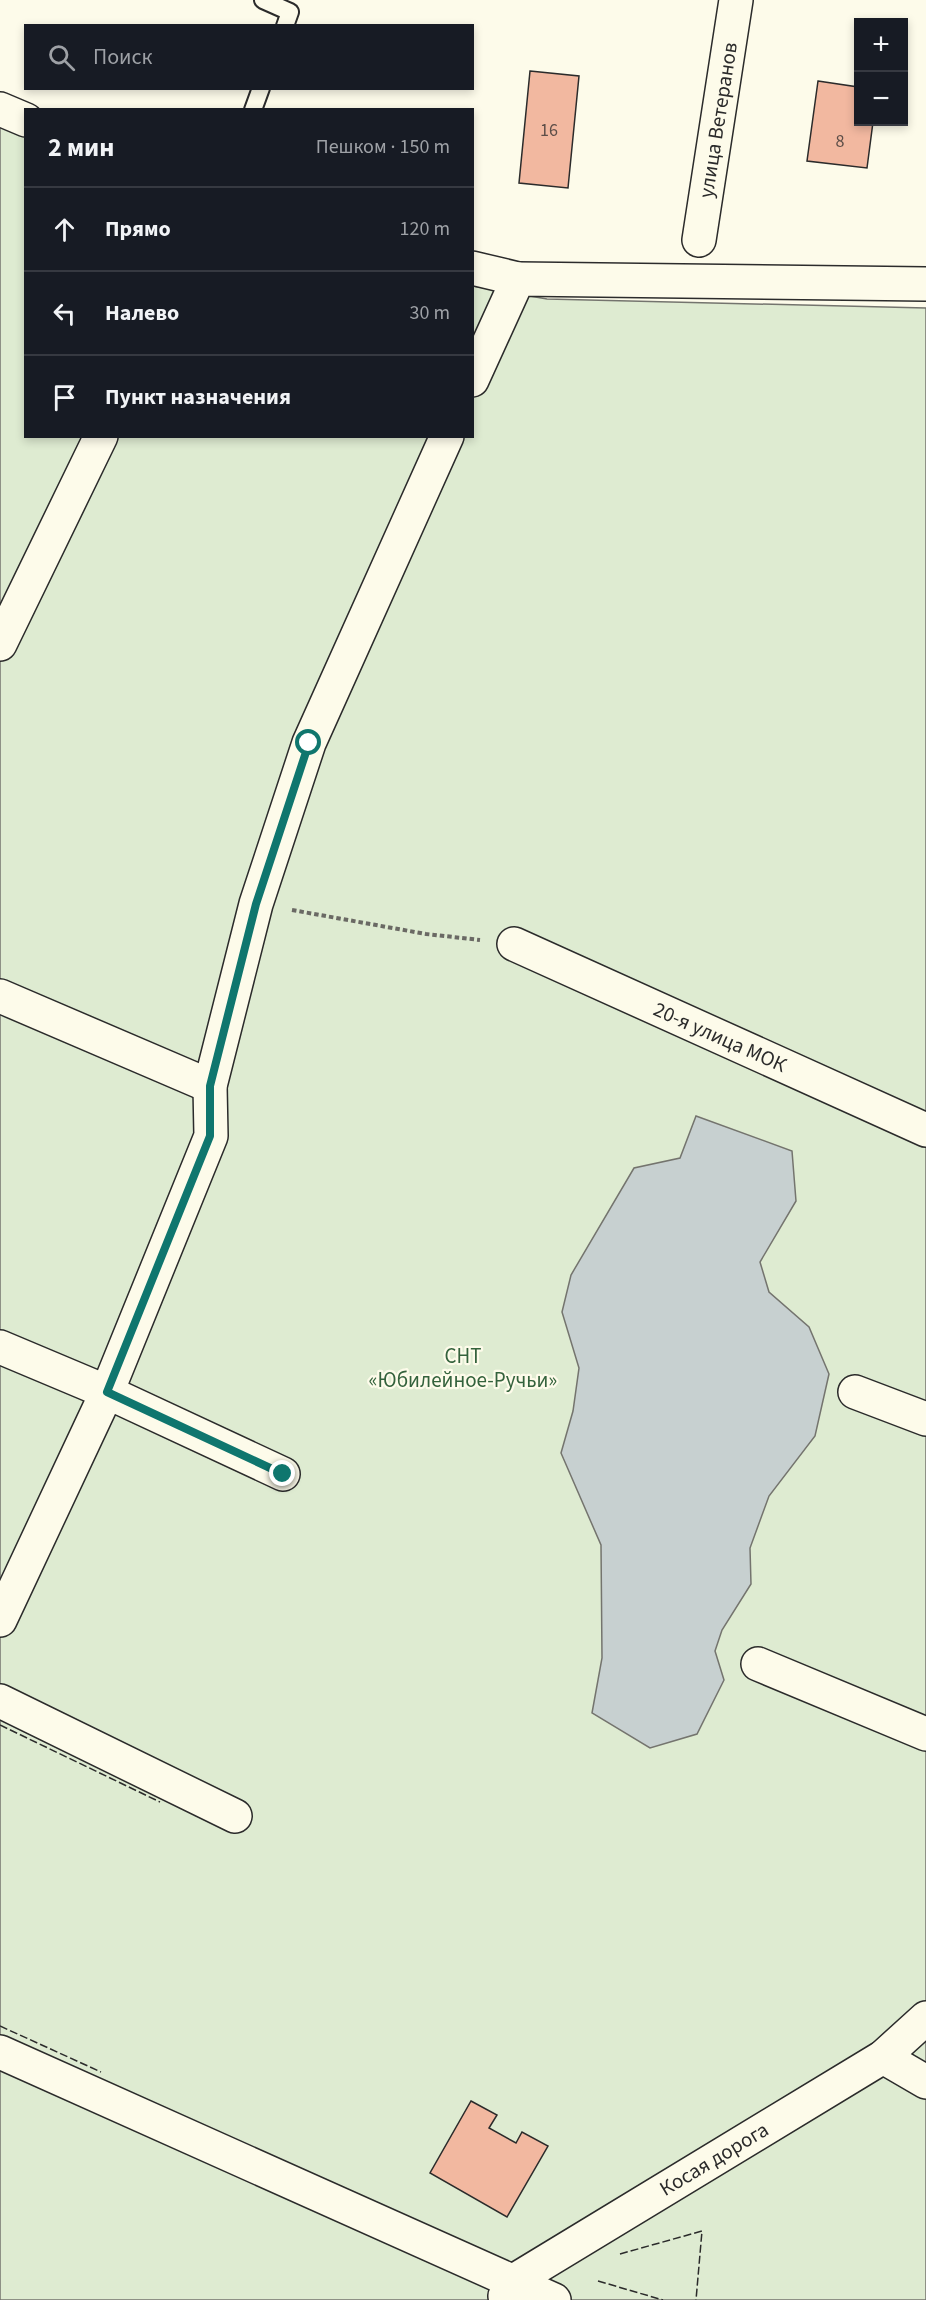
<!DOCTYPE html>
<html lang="ru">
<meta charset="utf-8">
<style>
body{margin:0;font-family:"Source Sans 3",sans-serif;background:#20242c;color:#f1f3f6}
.controls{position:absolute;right:18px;top:18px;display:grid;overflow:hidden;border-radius:0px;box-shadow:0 3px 9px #0003}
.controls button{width:54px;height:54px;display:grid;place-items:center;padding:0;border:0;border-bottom:2px solid #363941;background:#171b24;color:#f1f3f6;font:30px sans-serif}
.stop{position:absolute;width:18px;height:18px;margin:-14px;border:4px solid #0f766e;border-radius:50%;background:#fff}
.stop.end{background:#0f766e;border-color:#fff;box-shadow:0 2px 6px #0008}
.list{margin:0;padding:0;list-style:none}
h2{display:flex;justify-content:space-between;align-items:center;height:78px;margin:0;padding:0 24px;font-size:26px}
h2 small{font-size:20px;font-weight:400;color:#9ea1a6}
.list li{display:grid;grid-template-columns:39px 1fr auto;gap:18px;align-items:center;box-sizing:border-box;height:84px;padding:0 24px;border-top:2px solid #363941}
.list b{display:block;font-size:22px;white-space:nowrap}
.list em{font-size:20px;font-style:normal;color:#9ea1a6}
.icon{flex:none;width:33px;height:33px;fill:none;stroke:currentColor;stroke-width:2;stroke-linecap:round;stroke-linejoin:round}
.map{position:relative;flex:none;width:926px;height:2300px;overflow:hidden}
.search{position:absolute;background:#171b24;box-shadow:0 3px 9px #0003;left:24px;top:24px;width:450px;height:66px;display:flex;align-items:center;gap:15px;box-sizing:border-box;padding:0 21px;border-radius:0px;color:#9ea1a6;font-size:22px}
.panel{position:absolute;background:#171b24;box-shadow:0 3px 9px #0003;left:24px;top:108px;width:450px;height:330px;border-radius:0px}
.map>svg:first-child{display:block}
.green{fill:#deebd1;stroke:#74746e;stroke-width:1.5}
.water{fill:#c7d0d0;stroke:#74746e;stroke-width:1.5}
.building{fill:#f2b8a0;stroke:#2b2b2b;stroke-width:1.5}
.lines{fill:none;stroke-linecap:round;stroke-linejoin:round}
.service-casing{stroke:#2b2b2b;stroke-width:20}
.minor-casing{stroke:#2b2b2b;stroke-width:36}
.path{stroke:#6a6964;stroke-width:4;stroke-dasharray:4.5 3;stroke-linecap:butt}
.service{stroke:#fdfbea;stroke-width:16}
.minor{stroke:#fdfbea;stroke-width:33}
.fence{stroke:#2b2b2b;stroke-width:1.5;stroke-dasharray:8 3;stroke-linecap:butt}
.route{stroke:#0f766e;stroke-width:8}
.labels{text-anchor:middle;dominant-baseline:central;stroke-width:4.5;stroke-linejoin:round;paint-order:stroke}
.number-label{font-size:18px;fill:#5d4e48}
.street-label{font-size:21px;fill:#2b2b2b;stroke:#fdfbea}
.park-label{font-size:21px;fill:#34623c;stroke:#fdfbea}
</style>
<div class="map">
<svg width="926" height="2300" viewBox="0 0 926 2300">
<rect width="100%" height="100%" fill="#fdfbea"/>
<path class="green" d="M 0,123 L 25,135 L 26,436 L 472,436 L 473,286 L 547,299 L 926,308 L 926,2300 L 0,2300 Z"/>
<path class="water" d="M 696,1116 L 792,1151 L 796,1201 L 760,1262 L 769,1292 L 809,1327 L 829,1374 L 815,1436 L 769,1496 L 750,1548 L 751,1584 L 722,1630 L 715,1651 L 724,1680 L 697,1734 L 650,1748 L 592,1713 L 602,1658 L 601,1545 L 561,1453 L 573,1411 L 579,1368 L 562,1312 L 571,1275 L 634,1168 L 680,1158 Z"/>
<g class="building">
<path d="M 530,71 L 579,76 L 568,188 L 519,183 Z"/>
<path d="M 818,81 L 858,87 L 858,122 L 873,122 L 867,168 L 807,161 Z"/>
<path d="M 471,2101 L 497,2115 L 489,2128 L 516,2143 L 522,2132 L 548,2146 L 507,2217 L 430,2173 Z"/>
</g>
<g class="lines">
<g class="service-casing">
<g id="service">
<path d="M 263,0 L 290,12 L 285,26"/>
<path d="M 253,110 L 261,88"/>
</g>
</g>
<g class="minor-casing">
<g id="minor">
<path d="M 0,109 L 26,120"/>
<path d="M 699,240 L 736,0"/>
<path d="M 472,268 L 518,279"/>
<path d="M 472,380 L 518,279 L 926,284"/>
<path d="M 0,644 L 101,436"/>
<path d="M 514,944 L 926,1130"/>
<path d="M 0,996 L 210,1086"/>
<path d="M 0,1347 L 107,1392 L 283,1474"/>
<path d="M 855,1392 L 926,1419"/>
<path d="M 0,1620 L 107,1392 L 211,1136 L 210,1086 L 256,904 L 309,743 L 447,436"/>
<path d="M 758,1664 L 926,1734"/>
<path d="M 0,1701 L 235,1816"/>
<path d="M 0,2052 L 554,2300"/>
<path d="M 883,2057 L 926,2082"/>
<path d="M 505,2296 L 512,2282 L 883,2057 L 926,2018"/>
</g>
</g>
<path class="path" d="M 292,910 L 426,934 L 480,940"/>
<use href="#service" class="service"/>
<use href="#minor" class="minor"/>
<g class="fence">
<path d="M 0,1725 L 160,1802"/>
<path d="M 0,2026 L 101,2072"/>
<path d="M 620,2254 L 702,2231 L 696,2300"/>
<path d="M 598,2281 L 663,2300"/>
</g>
</g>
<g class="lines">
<path class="route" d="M 283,1474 L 107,1392 L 210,1136 L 210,1086 L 256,904 L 309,743"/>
</g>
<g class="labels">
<g class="number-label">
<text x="549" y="130">16</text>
<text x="840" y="141">8</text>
</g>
<g class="street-label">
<text transform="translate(718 120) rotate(-81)">улица Ветеранов</text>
<text transform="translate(720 1037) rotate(24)">20-я улица МОК</text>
<text transform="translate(714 2159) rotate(-31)">Косая дорога</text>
</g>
<g class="park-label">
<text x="463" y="1356">СНТ<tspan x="463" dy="24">«Юбилейное-Ручьи»</tspan></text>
</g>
</g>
</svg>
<div class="controls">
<button>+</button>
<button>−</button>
</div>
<div class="stop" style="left:309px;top:743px"></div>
<div class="stop end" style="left:283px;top:1474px"></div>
<div class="search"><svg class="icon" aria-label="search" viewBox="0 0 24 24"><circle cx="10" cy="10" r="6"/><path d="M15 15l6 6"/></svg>Поиск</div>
<section class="panel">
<h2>2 мин<small>Пешком · 150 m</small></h2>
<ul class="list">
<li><svg class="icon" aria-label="ahead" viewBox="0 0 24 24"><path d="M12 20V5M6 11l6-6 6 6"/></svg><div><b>Прямо</b></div><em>120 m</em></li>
<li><svg class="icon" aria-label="left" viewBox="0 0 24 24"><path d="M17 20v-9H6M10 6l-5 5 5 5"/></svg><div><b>Налево</b></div><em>30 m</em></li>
<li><svg class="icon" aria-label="arrive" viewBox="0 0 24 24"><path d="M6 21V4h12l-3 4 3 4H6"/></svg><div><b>Пункт назначения</b></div></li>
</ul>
</section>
</div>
